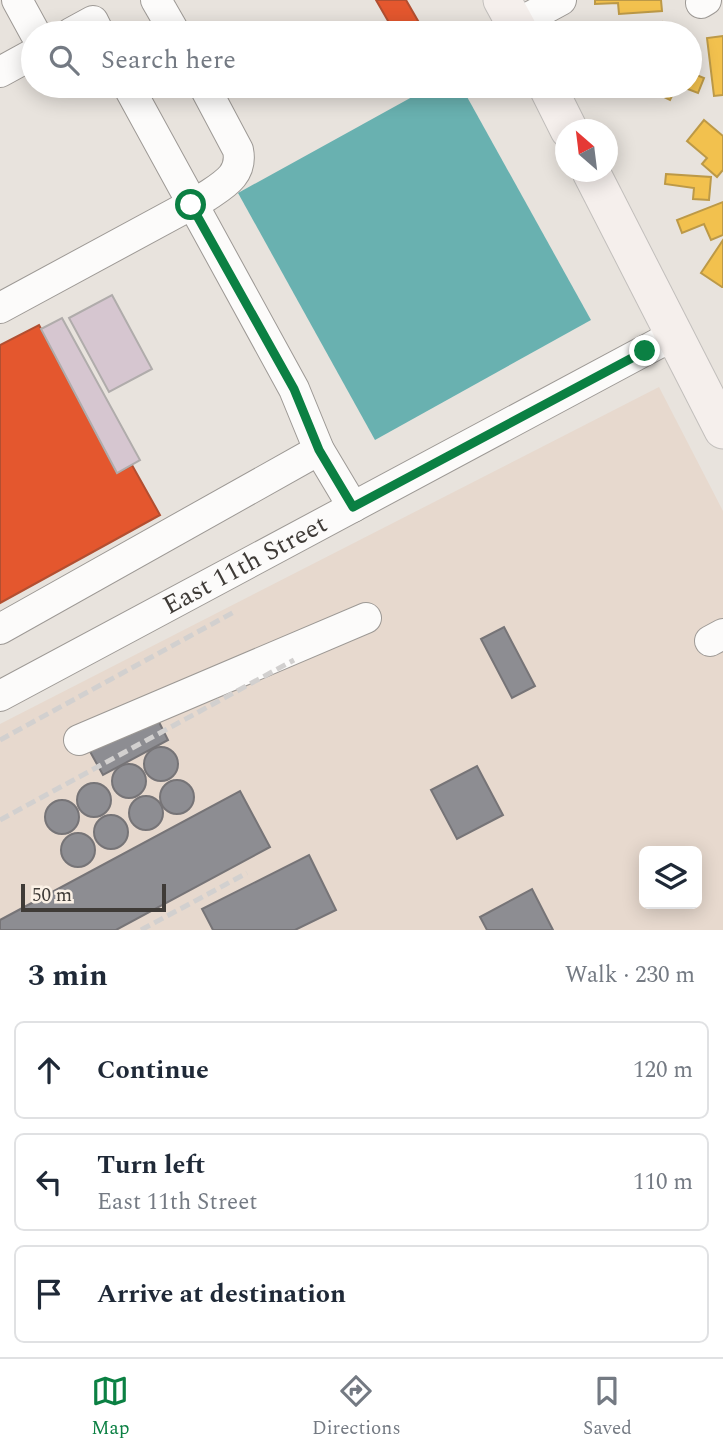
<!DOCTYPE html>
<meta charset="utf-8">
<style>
body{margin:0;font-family:Spectral,serif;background:#f6f6f7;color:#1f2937}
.controls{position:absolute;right:21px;bottom:21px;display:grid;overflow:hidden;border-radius:10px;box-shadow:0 4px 18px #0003}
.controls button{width:63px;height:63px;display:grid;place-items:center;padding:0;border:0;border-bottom:2px solid #e0e1e3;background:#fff;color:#1f2937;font:35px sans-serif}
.compass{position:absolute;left:555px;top:119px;width:63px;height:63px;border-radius:50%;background:#fff;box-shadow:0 4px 18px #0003;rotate:332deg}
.scale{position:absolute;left:21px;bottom:18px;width:145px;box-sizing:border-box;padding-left:7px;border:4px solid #3f3b37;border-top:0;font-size:19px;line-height:24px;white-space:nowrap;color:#3f3b37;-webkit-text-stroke:5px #fbf1e6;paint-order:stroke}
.stop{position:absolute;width:21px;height:21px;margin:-16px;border:5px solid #0b8043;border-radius:50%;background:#fff}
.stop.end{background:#0b8043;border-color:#fff;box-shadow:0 2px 7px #0008}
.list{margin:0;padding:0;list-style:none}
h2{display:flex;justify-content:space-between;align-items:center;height:91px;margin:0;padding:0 28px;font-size:30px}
h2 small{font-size:23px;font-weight:400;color:#747a83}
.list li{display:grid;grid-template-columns:46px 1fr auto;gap:21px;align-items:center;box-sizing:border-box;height:98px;margin:0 14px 14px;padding:0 14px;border:2px solid #e0e1e3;border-radius:10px}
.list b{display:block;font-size:26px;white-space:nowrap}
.list p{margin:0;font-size:23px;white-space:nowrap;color:#747a83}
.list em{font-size:23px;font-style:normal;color:#747a83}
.icon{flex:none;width:38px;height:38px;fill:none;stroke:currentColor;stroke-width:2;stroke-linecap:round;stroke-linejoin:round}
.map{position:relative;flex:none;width:723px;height:930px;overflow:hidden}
.search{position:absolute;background:#fff;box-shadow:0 4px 18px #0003;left:21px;right:21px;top:21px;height:77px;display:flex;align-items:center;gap:18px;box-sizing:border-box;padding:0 24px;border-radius:38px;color:#747a83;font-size:26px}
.sheet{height:427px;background:#fff}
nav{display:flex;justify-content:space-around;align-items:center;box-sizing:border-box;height:98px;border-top:2px solid #e0e1e3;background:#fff;font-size:19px;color:#747a83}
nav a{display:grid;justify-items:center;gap:4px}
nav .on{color:#0b8043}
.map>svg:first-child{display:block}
.industrial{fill:#e7d9ce;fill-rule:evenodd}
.water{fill:#69b1b0}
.homes{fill:#f2c14e;stroke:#bc9947;stroke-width:2}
.shops{fill:#e4572e;stroke:#b24f31;stroke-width:2}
.industry{fill:#8d8d92;stroke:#767477;stroke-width:2}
.building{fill:#d6c6d0;stroke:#b0acab;stroke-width:2}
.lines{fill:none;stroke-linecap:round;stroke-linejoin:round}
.minor-casing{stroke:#9d9995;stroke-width:32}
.major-casing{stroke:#c2bfbc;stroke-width:39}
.minor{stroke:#fcfbfa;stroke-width:30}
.major{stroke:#f5efec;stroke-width:37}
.rail{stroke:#d2d0cf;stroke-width:5;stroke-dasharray:10 5;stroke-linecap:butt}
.route{stroke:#0b8043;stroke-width:9}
.labels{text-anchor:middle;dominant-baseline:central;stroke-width:7;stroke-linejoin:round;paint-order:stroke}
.street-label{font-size:26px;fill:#3f3b37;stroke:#fbf1e6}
</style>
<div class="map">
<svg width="723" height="930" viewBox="0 0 723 930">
<rect width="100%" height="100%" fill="#e8e3dd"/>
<path class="industrial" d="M 659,387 L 723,511 L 723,930 L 0,930 L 0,724 ZM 644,851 L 697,851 L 697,904 L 644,904 Z"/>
<path class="water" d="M 432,86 L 461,86 L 591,320 L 375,440 L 238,193 Z"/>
<g class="homes">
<path d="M 595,0 L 661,0 L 662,11 L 619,14 L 618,3 L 595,4 Z"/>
<path d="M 662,22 L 668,33 L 640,33 Z"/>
<path d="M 723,36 L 723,95 L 714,96 L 707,38 Z"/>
<path d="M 690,57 L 700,62 L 694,74 L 704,78 L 698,93 L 680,86 L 690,86 Z"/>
<path d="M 662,86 L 677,86 L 670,100 L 658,94 Z"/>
<path d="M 704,120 L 723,136 L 723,170 L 717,177 L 702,164 L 707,158 L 687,141 Z"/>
<path d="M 666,174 L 711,177 L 709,200 L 693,199 L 694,188 L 665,184 Z"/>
<path d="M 723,202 L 723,235 L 711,240 L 704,224 L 682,233 L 677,220 Z"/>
<path d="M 723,240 L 723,287 L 722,287 L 701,273 Z"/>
</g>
<g class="shops">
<path d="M 376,0 L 406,0 L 421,26 L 424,24 L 430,33 L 395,33 Z"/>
<path d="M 39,325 L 117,473 L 132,465 L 160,515 L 0,603 L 0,345 Z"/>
</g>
<g class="industry">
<path d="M 504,627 L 535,686 L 512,698 L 481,639 Z"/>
<path d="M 154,712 L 168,740 L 103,775 L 88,748 Z"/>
<circle cx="161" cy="764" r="17"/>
<circle cx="129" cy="781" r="17"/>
<path d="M 477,766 L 503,815 L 457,839 L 431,790 Z"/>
<circle cx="177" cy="797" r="17"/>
<circle cx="94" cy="800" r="17"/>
<path d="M 240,791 L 270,847 L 116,930 L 0,930 L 0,920 Z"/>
<circle cx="146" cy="813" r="17"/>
<circle cx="62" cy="817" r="17"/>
<circle cx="111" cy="832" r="17"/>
<circle cx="78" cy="850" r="17"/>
<path d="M 309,855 L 336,910 L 295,930 L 213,930 L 202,909 Z"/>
<path d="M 532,889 L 553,930 L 487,930 L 480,917 Z"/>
</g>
<g class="building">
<path d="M 112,295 L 152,369 L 109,392 L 69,318 Z"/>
<path d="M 62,318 L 140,460 L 117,473 L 41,329 Z"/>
</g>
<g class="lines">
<g class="minor-casing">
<g id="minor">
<path d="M 17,0 L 35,33"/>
<path d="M 156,0 L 175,33"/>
<path d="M 701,3 L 706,0"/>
<path d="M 515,25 L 561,0"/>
<path d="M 71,33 L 93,21 L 99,33"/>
<path d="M 0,72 L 33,54"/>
<path d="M 128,86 L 294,389 L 319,450 L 353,507"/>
<path d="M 0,308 L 207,196 C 225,184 243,174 238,150 L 204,86"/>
<path d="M 0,629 L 319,450"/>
<path d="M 710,641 L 723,634"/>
<path id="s1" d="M 0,696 L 674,335"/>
<path d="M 79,740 L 366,618"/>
</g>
</g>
<g class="major-casing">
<g id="major">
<path d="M 502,0 L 520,33"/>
<path d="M 547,86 L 569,130"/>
<path d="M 591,172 L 723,430"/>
</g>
</g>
<use href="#minor" class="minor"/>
<use href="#major" class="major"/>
<g class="rail">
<path d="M 0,740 L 234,612"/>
<path d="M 0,820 L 294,660"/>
<path d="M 141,930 L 247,873"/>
</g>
</g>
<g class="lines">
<path class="route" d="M 191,205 L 294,389 L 319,450 L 353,507 L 645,351"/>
</g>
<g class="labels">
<g class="street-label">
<text stroke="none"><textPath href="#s1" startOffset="278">East 11th Street</textPath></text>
</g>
</g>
</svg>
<div class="controls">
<button><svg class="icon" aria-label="layers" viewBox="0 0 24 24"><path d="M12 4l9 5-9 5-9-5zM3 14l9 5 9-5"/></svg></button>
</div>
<svg class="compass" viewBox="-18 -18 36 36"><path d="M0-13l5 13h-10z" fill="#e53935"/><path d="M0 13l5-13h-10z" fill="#747a83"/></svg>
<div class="scale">50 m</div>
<div class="stop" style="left:191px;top:205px"></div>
<div class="stop end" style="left:645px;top:351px"></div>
<div class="search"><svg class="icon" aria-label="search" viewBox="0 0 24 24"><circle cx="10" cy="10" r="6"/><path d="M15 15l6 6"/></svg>Search here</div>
</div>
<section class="sheet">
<h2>3 min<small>Walk · 230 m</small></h2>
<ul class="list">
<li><svg class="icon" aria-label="ahead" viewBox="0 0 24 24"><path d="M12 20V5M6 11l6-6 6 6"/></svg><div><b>Continue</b></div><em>120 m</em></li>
<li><svg class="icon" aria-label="left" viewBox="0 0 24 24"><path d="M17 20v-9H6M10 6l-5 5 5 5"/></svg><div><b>Turn left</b><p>East 11th Street</p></div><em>110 m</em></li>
<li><svg class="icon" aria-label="arrive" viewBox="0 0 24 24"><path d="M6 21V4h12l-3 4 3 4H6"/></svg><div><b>Arrive at destination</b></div></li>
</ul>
</section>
<nav>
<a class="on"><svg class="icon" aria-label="map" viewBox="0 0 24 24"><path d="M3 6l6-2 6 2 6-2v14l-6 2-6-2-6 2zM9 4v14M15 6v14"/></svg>Map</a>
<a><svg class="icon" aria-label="directions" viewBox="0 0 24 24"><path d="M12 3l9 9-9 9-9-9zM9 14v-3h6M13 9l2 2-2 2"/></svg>Directions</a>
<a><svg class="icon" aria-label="saved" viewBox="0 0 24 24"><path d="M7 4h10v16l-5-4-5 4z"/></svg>Saved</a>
</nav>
